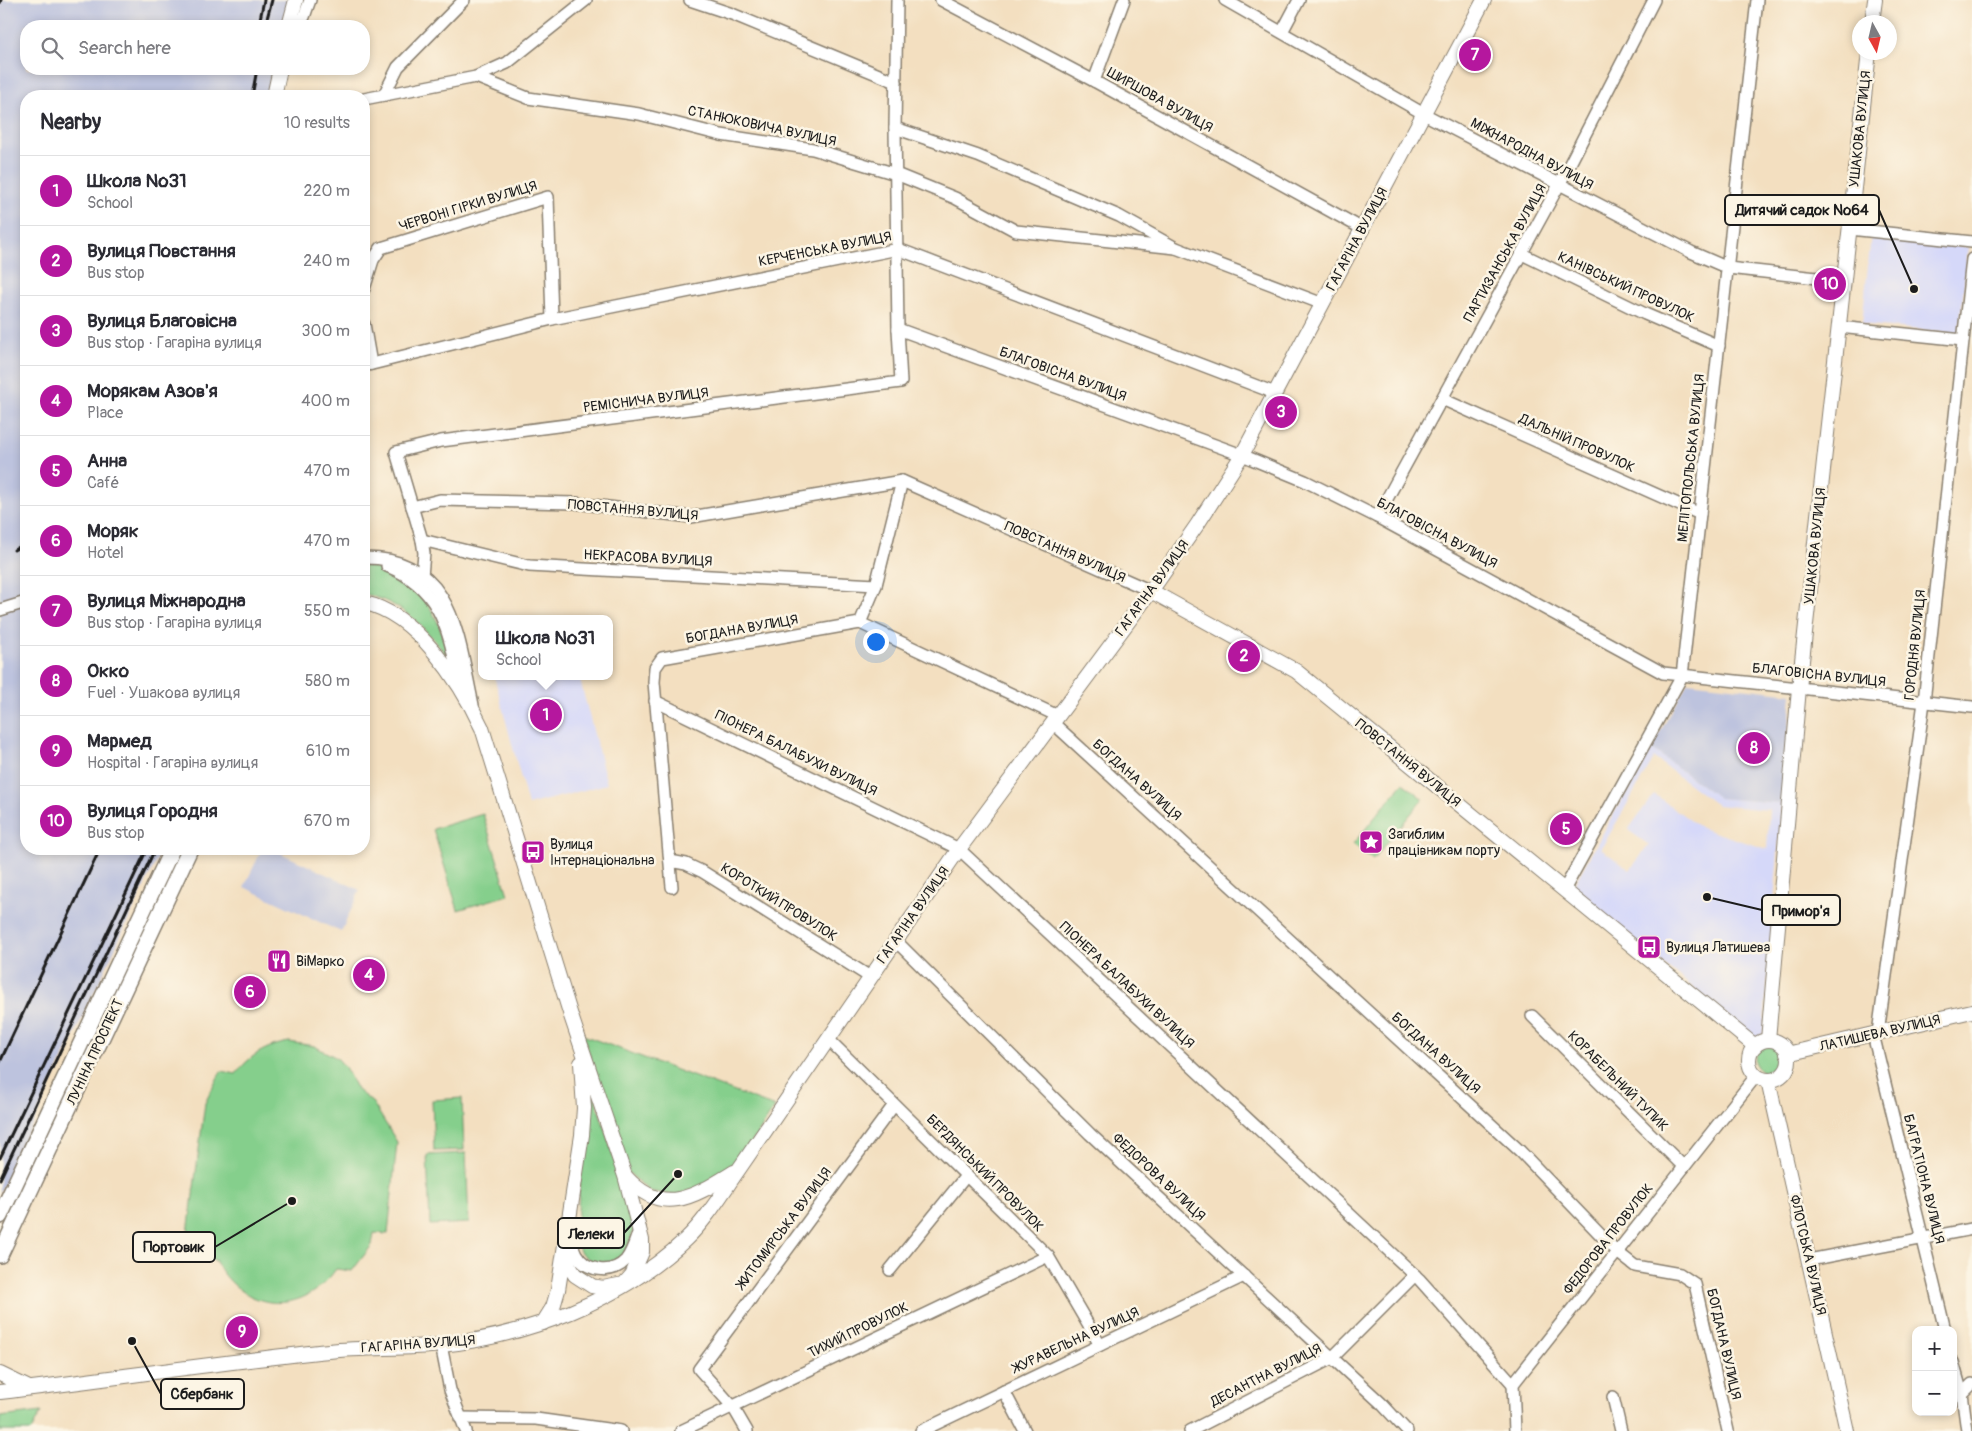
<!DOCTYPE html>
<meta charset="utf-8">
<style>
body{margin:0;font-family:Pangolin,sans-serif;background:#f7f7f7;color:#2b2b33}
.controls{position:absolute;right:15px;bottom:15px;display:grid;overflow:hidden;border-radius:10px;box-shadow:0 2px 8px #0003}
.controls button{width:45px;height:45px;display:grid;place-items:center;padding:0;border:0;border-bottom:1px solid #e1e1e2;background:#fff;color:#2b2b33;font:25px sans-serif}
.compass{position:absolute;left:1852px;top:15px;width:45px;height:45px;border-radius:50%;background:#fff;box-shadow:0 2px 8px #0003;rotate:172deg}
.you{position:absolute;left:875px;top:641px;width:18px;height:18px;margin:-12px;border:4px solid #fff;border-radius:50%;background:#1a73e8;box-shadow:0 0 0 8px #1a73e833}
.badge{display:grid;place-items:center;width:32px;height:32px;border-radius:50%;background:#b5179e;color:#fff;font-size:16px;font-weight:700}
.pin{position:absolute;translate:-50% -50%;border:2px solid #fff;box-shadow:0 1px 5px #0006}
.popup{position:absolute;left:478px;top:615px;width:135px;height:65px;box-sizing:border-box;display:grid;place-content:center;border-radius:10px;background:#fff;filter:drop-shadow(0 1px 4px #0005);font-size:16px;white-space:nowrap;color:#7c7c81}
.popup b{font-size:19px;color:#2b2b33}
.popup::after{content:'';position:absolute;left:50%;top:100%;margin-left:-10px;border:10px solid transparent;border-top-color:#fff}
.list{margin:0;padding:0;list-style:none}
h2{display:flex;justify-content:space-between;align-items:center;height:65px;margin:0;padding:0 20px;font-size:21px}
h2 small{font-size:16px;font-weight:400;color:#7c7c81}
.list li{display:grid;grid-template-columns:32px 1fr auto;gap:15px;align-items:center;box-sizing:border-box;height:70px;padding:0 20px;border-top:1px solid #e1e1e2}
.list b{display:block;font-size:19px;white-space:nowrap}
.list p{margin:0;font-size:16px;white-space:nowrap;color:#7c7c81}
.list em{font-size:16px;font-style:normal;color:#7c7c81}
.icon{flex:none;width:28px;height:28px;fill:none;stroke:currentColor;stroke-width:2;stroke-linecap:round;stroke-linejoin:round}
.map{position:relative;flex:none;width:1972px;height:1431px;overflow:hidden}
.search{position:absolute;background:#fff;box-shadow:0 2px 8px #0003;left:20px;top:20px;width:350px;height:55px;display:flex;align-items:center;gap:12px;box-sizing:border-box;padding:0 18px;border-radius:20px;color:#7c7c81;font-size:19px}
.panel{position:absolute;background:#fff;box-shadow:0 2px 8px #0003;left:20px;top:90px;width:350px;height:765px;border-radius:20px}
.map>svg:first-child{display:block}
.built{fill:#d5d8f9;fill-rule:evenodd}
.industrial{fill:#bdc3de}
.green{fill:#85cf8c;stroke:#507654}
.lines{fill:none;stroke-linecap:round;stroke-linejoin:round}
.minor-casing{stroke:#887e6e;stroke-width:14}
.tertiary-casing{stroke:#887e6e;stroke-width:16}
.secondary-casing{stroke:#887e6e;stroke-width:18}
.minor{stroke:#fff;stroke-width:11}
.tertiary{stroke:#fff;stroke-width:14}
.secondary{stroke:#fff;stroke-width:15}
.rail{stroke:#1c1c1c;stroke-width:3}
.labels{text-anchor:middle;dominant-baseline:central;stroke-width:5;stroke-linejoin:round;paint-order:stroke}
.street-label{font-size:14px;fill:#1c1c1c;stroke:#fcf5e5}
.poi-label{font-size:14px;fill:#1c1c1c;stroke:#fcf5e5;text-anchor:start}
.leader{fill:none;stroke:#1c1c1c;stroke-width:2}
.callout-dot{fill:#1c1c1c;stroke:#fcf5e5;stroke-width:2}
.callout{fill:#fcf5e5;stroke:#1c1c1c;stroke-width:2}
.callout-label{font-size:15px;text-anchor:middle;font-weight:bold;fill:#1c1c1c}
</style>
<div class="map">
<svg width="1972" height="1431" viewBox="0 0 1972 1431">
<rect width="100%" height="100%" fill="#fcf5e5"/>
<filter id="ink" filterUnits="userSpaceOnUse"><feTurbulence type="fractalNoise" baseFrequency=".02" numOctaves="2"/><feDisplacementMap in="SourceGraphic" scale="10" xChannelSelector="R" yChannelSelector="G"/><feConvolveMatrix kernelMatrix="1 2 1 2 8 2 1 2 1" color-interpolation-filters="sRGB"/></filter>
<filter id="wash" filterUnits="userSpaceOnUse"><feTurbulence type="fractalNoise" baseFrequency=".0096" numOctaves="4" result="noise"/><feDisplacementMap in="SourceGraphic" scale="20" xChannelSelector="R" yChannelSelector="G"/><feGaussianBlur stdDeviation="1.12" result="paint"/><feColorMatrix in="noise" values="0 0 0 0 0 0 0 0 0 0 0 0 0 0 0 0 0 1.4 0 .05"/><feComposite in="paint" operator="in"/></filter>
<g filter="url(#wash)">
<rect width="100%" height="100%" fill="#f3dfc0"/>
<g class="built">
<path d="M 1871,236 L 1968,247 L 1959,334 L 1862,324 Z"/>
<path d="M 494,676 L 579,676 L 607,784 L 528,805 Z"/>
<path d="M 1651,748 L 1719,798 L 1782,803 L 1763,1034 L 1754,1038 L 1572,888 ZM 1654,758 L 1717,805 L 1769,810 L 1767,849 L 1701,828 L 1654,794 L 1628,830 L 1649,845 L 1630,870 L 1601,849 Z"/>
</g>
<g class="industrial">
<path d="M 0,0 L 289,0 L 282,26 L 26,26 L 26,69 L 273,69 L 267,96 L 26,96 L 26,849 L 162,849 L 0,1193 Z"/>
<path d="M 1688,682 L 1792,694 L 1782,803 L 1719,798 L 1651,748 Z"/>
<path d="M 262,849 L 272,849 L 360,890 L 341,932 L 244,887 Z"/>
</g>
<g class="green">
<path d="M 364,565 C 418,576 438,609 449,659 C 425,628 404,603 364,594 Z"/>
<path d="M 1403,783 L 1423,799 L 1373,860 L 1353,844 Z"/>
<path d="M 483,814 L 508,895 L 458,910 L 433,829 Z"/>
<path d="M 98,1021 L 102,1023 L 0,1240 L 0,1231 Z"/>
<path d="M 583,1035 L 775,1107 L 737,1165 L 701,1186 L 676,1196 L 649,1191 L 629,1173 Z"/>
<path d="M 289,1042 L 314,1046 L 337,1058 L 345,1067 L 357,1090 L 373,1103 L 397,1142 L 388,1234 L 374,1233 L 372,1245 L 352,1271 L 336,1269 C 302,1318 243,1312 215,1260 L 185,1256 L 205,1103 L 221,1071 L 236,1074 C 250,1055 266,1046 289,1042 Z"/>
<circle cx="1769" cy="1060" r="14"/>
<path d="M 587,1071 L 635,1228 C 624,1254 626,1264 594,1264 L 580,1252 L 576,1240 Z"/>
<path d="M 462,1098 L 464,1150 L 434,1151 L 432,1100 Z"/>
<path d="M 466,1153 L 469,1223 L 430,1225 L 427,1155 Z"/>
<path d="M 41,1412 L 31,1431 L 0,1431 L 0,1417 Z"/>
</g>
</g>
<g filter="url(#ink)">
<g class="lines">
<g class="minor-casing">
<g id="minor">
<path d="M 690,0 L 732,14 L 896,82"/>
<path d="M 941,0 L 1094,81 L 1363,229"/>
<path d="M 1225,0 L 1424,114 L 1691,252 L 1728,268 L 1844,281"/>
<path d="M 294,26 L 304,17 L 310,0"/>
<path d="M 1282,32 L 1299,0"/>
<path d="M 476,77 L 528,98 L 639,114 L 721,135 L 813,149 L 896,174 L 955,198 L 1016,231 L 1176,248"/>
<path d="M 1094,81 L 1124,0"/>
<path d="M 384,95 L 398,67 L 464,0"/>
<path d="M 364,99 L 476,77 L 507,63 L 586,0"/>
<path d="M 895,128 L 978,156 L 1119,216 L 1176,248 L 1323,304"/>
<path d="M 1850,229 L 1972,242"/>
<path d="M 1522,254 L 1645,314 L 1719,346"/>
<path d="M 364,289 L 373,260 L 381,248 L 548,197 L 552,319"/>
<path d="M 364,324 L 371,364"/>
<path d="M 1839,327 L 1963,340"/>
<path d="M 898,329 L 1242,455 L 1305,481 L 1377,517 L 1663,673 L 1972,707"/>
<path d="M 364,366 L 552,319 L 898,249 L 1275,393"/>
<path d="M 1442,399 L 1700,514"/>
<path d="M 412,507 L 440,500 L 575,503 L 691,517 L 902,481 L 1151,591"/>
<path d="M 1377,517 L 1559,185 L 1654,0"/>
<path d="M 422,540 L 529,566 L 876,585"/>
<path d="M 364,558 C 454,557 458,638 473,705"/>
<path d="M 387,566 C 443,589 448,632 460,684"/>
<path d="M 422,576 L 424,553 L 422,540 L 396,452 L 441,441 L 901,382 L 898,329 L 895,128 L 897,0"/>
<path d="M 0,610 L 26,602"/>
<path d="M 860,623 L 876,585 L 902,481"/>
<path d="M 655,701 L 959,849 L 1419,1279 L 1513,1384"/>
<path d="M 1053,723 L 1520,1151 L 1617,1252 L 1635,1266 L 1680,1274 L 1695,1284 L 1728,1431"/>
<path d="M 670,861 L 686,864 L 703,872 L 870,977"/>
<path d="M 672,887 L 654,682 L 655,668 L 662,658 L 860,623 L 1058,716"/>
<path d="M 1564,890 L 1682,676 L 1757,0"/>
<path d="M 895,940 L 1090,1134 L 1381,1403 L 1407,1431"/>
<path d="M 1532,1016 L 1684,1167"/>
<path d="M 1878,1033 L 1924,702 L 1972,259"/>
<path d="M 1873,1034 L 1945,1330"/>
<path d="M 828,1039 L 1048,1256 L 1100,1345"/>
<path d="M 573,1227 C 572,1236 571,1246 576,1254 C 586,1272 612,1275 626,1260 C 633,1251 636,1238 640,1228"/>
<path d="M 1809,1260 L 1972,1229"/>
<path d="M 890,1270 L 966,1176"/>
<path d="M 441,1345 L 450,1390 L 466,1431"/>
<path d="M 1953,1362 L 1962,1394 L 1967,1431"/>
<path d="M 1004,1391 L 1025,1431"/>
<path d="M 1962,1394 L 1972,1384"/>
<path d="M 1613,1397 L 1621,1431"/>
<path d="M 460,1418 L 536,1419 L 621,1431"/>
<path d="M 681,1431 L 1048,1256"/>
<path d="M 747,1431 L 733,1407 L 699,1369 L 894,1105"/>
<path d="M 921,1431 L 1244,1276"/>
<path d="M 1190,1431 L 1332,1358 L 1415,1275"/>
<path d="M 1515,1431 L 1513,1384 L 1756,1076"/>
</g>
</g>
<g class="tertiary-casing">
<g id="tertiary">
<path d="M 1872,22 L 1875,0"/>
<path d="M 289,26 L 296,0"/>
<path d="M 274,96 L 280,69"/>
<path d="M 1151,591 L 1296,671 L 1755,1046"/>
<path d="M 364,603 C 416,613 461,683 482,728 L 571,1016 L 625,1176 L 642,1240 L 642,1252 L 632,1275 L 624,1284 L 603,1288 L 592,1286 L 575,1275 L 569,1266 L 565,1245"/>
<path d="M 1768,1040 L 1799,688 L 1869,52"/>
<circle cx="1769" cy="1060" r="20"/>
<path d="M 1787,1054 L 1972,1011"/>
<path d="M 1768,1080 L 1847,1431"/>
<path d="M 626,1177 C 663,1218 695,1196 734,1172"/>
<path d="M 543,1323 L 553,1307 L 558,1290 L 582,1135 L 584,1108 L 581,1063"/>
<path d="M 0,1374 L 29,1388"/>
<path d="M 0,1392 C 109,1379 219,1362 329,1351 C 366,1347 404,1349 441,1345 C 528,1336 622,1300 686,1239 C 707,1219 722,1193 739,1169 L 959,849 L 1151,591 L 1197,525 L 1242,455 L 1484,0"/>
</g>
</g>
<g class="secondary-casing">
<g id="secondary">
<path d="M 0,1216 L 172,849"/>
<path d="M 0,1255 L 190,849"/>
</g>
</g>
<use href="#minor" class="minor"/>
<use href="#tertiary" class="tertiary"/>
<use href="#secondary" class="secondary"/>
<g class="rail">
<path d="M 0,3 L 1,0"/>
<path d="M 259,24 L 264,0"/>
<path d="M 265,26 L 272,0"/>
<path d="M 252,96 L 257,69"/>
<path d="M 14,550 L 26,543"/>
<path d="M 0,1062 L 100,849"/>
<path d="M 0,1158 L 147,849"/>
<path d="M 0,1179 L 155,849"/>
</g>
</g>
</g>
<defs>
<g id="sight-square" transform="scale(1.25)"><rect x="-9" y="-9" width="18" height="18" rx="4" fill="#b5179e" stroke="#fcf5e5"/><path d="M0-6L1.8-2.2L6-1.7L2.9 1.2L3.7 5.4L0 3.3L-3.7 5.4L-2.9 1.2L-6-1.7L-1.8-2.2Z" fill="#fff"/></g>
<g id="bus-square" transform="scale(1.25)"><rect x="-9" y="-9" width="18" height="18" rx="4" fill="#b5179e" stroke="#fcf5e5"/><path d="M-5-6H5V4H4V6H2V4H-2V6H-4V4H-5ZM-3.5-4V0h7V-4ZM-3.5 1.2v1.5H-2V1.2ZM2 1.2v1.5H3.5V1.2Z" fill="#fff"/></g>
<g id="restaurant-square" transform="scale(1.25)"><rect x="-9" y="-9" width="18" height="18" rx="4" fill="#b5179e" stroke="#fcf5e5"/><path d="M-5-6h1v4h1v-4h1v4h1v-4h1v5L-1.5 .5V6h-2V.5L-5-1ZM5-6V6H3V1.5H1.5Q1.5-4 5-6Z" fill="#fff"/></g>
</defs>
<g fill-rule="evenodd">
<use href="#sight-square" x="1371" y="842"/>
<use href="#bus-square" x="533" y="852"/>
<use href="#bus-square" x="1649" y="947"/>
<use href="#restaurant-square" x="279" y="961"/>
</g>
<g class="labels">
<g class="street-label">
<text transform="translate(1160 100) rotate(29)">ШИРШОВА ВУЛИЦЯ</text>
<text transform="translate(762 126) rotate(12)">СТАНЮКОВИЧА ВУЛИЦЯ</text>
<text transform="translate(1860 129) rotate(-84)">УШАКОВА ВУЛИЦЯ</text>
<text transform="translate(1532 154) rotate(28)">МІЖНАРОДНА ВУЛИЦЯ</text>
<text transform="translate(468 206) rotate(-17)">ЧЕРВОНІ ГІРКИ ВУЛИЦЯ</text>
<text transform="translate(1357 239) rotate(-62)">ГАГАРІНА ВУЛИЦЯ</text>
<text transform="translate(825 249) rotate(-11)">КЕРЧЕНСЬКА ВУЛИЦЯ</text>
<text transform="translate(1505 253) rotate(-61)">ПАРТИЗАНСЬКА ВУЛИЦЯ</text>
<text transform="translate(1626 287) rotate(25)">КАНІВСЬКИЙ ПРОВУЛОК</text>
<text transform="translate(1063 374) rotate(20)">БЛАГОВІСНА ВУЛИЦЯ</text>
<text transform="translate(646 400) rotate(-7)">РЕМІСНИЧА ВУЛИЦЯ</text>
<text transform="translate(1577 443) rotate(24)">ДАЛЬНІЙ ПРОВУЛОК</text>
<text transform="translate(1691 458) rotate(-84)">МЕЛІТОПОЛЬСЬКА ВУЛИЦЯ</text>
<text transform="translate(633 510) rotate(5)">ПОВСТАННЯ ВУЛИЦЯ</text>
<text transform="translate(1437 533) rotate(28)">БЛАГОВІСНА ВУЛИЦЯ</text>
<text transform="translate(1815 546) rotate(-84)">УШАКОВА ВУЛИЦЯ</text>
<text transform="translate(1065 552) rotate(24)">ПОВСТАННЯ ВУЛИЦЯ</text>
<text transform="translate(648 558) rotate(3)">НЕКРАСОВА ВУЛИЦЯ</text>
<text transform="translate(1152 588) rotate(-54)">ГАГАРІНА ВУЛИЦЯ</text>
<text transform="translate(742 629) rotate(-10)">БОГДАНА ВУЛИЦЯ</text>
<text transform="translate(1915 645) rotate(-84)">ГОРОДНЯ ВУЛИЦЯ</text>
<text transform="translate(1819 675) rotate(6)">БЛАГОВІСНА ВУЛИЦЯ</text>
<text transform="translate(796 753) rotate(26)">ПІОНЕРА БАЛАБУХИ ВУЛИЦЯ</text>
<text transform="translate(1408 763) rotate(39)">ПОВСТАННЯ ВУЛИЦЯ</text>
<text transform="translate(1137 780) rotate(42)">БОГДАНА ВУЛИЦЯ</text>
<text transform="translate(779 902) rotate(32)">КОРОТКИЙ ПРОВУЛОК</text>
<text transform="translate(913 915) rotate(-55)">ГАГАРІНА ВУЛИЦЯ</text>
<text transform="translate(1127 985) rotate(43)">ПІОНЕРА БАЛАБУХИ ВУЛИЦЯ</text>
<text transform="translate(1880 1033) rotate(-13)">ЛАТИШЕВА ВУЛИЦЯ</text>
<text transform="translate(95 1052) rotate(-65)">ЛУНІНА ПРОСПЕКТ</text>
<text transform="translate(1436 1053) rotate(42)">БОГДАНА ВУЛИЦЯ</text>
<text transform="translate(1618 1081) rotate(45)">КОРАБЕЛЬНИЙ ТУПИК</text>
<text transform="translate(985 1173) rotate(45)">БЕРДЯНСЬКИЙ ПРОВУЛОК</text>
<text transform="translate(1159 1177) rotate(43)">ФЕДОРОВА ВУЛИЦЯ</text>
<text transform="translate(1924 1179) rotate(76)">БАГРАТІОНА ВУЛИЦЯ</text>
<text transform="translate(784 1228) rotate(-53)">ЖИТОМИРСЬКА ВУЛИЦЯ</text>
<text transform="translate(1608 1239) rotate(-52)">ФЕДОРОВА ПРОВУЛОК</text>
<text transform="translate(1808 1255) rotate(77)">ФЛОТСЬКА ВУЛИЦЯ</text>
<text transform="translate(858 1330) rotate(-26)">ТИХИЙ ПРОВУЛОК</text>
<text transform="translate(1076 1340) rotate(-25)">ЖУРАВЕЛЬНА ВУЛИЦЯ</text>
<text transform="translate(418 1344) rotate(-4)">ГАГАРІНА ВУЛИЦЯ</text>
<text transform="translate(1724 1344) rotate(77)">БОГДАНА ВУЛИЦЯ</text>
<text transform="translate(1266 1375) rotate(-27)">ДЕСАНТНА ВУЛИЦЯ</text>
</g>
<g class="poi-label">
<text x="1388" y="834">Загиблим<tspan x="1388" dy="16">працівникам порту</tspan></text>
<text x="550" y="844">Вулиця<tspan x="550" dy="16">Інтернаціональна</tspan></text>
<text x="1666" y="947">Вулиця Латишева</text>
<text x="296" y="961">ВіМарко</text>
</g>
</g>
<path class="leader" d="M1914 289L1879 210M1707 897L1762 910M678 1174L624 1233M292 1201L215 1247M132 1341L161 1394"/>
<g class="callout-dot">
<circle cx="1914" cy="289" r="5"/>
<circle cx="1707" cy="897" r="5"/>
<circle cx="678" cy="1174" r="5"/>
<circle cx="292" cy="1201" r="5"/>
<circle cx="132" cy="1341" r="5"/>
</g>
<g class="callout">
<rect x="1725" y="195" width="154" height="30" rx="5"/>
<rect x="1762" y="895" width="78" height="30" rx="5"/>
<rect x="558" y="1218" width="66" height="30" rx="5"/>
<rect x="133" y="1232" width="82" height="30" rx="5"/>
<rect x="161" y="1379" width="83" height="30" rx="5"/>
</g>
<g class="callout-label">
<text x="1802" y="215">Дитячий садок №64</text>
<text x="1801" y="916">Примор'я</text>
<text x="591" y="1239">Лелеки</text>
<text x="174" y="1252">Портовик</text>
<text x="202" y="1399">Сбербанк</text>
</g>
</svg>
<div class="controls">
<button>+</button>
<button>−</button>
</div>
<svg class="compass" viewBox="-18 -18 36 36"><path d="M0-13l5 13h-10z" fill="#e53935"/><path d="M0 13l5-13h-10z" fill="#7c7c81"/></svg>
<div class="you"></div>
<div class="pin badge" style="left:546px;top:715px">1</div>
<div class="popup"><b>Школа №31</b>School</div>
<div class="pin badge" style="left:1244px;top:656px">2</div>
<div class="pin badge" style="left:1281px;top:412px">3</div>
<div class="pin badge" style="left:369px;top:975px">4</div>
<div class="pin badge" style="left:1566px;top:829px">5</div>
<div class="pin badge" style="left:250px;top:992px">6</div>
<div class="pin badge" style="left:1475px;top:55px">7</div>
<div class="pin badge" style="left:1754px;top:748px">8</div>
<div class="pin badge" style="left:242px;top:1332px">9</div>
<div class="pin badge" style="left:1830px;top:284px">10</div>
<div class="search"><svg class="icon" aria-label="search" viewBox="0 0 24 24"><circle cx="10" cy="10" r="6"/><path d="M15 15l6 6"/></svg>Search here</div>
<section class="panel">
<h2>Nearby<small>10 results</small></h2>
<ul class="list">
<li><span class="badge">1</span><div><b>Школа №31</b><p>School</p></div><em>220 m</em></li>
<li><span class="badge">2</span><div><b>Вулиця Повстання</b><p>Bus stop</p></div><em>240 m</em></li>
<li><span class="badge">3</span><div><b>Вулиця Благовісна</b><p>Bus stop · Гагаріна вулиця</p></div><em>300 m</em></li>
<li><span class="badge">4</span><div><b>Морякам Азов'я</b><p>Place</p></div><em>400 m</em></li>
<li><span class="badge">5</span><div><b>Анна</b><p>Café</p></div><em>470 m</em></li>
<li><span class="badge">6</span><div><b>Моряк</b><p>Hotel</p></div><em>470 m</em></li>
<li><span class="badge">7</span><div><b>Вулиця Міжнародна</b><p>Bus stop · Гагаріна вулиця</p></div><em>550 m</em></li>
<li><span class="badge">8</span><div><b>Окко</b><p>Fuel · Ушакова вулиця</p></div><em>580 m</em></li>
<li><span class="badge">9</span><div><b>Мармед</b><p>Hospital · Гагаріна вулиця</p></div><em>610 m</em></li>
<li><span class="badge">10</span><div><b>Вулиця Городня</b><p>Bus stop</p></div><em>670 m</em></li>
</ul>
</section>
</div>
